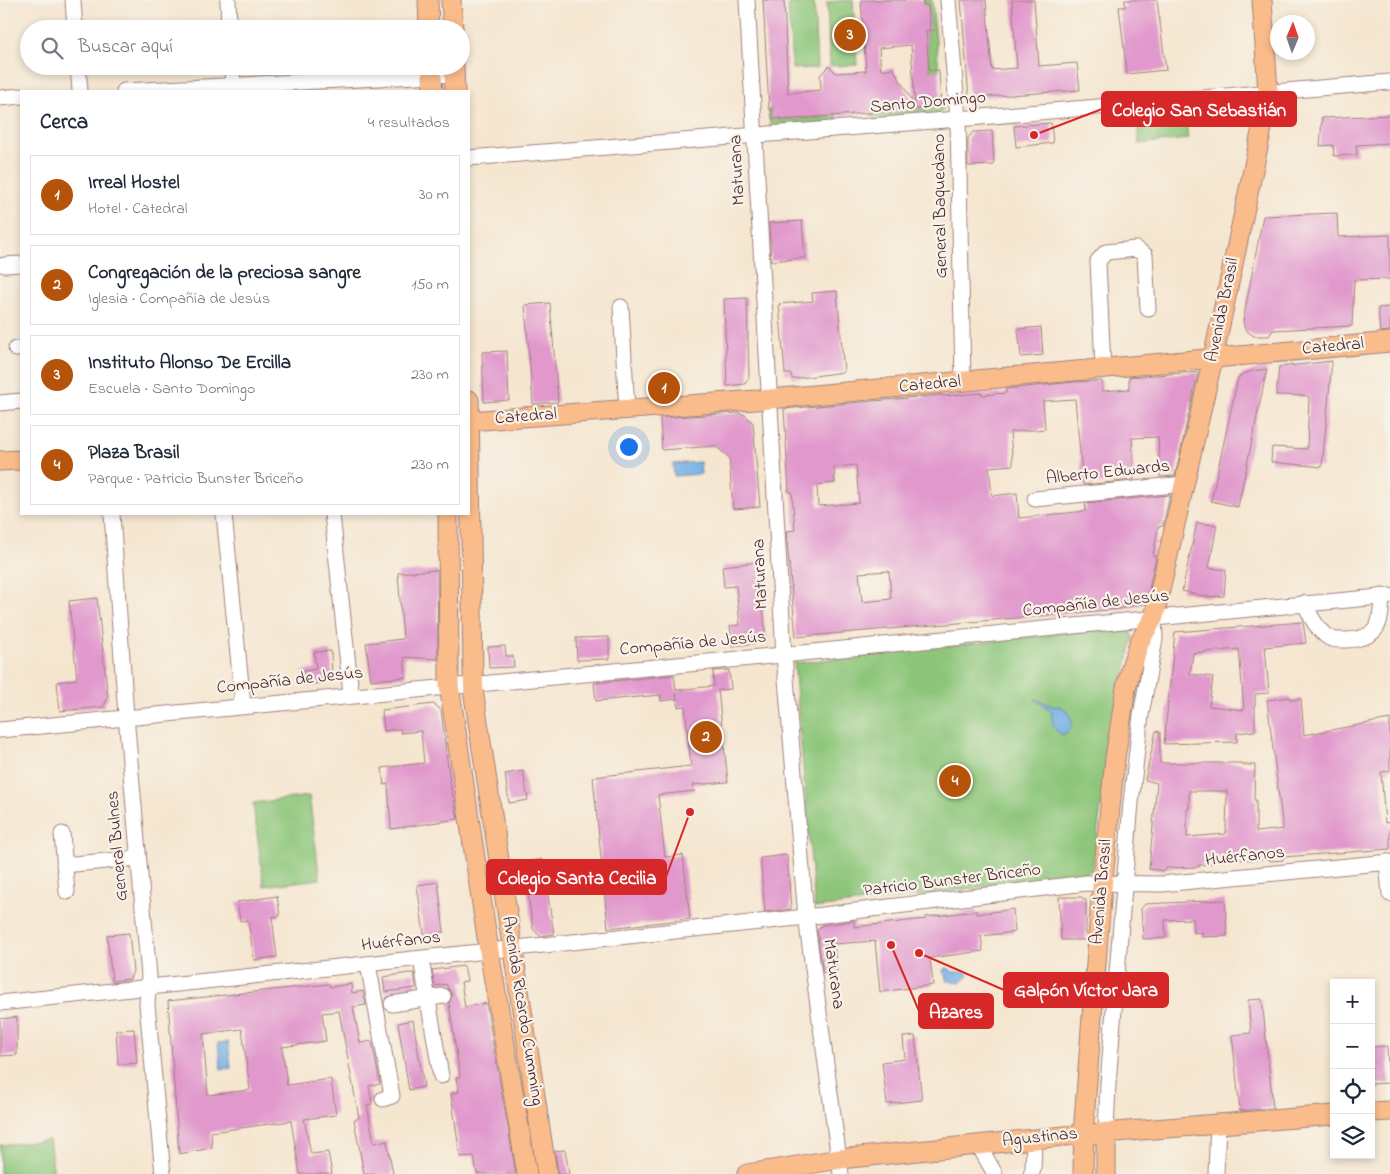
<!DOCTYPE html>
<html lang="es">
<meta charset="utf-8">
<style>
body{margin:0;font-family:"Indie Flower",sans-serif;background:#f2f2f3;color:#1f2937}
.controls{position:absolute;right:15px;bottom:15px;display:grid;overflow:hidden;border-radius:0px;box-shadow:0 2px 8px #0003}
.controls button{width:45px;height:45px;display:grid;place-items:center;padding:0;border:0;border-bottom:1px solid #e0e1e3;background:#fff;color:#1f2937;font:25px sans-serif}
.compass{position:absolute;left:1270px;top:15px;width:45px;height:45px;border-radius:50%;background:#fff;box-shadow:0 2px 8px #0003;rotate:2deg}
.you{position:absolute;left:628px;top:446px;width:18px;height:18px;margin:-12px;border:4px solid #fff;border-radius:50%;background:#1a73e8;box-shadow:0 0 0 8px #1a73e833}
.badge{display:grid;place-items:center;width:32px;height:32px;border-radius:50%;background:#b45309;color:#fff;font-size:16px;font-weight:700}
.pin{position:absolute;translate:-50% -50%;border:2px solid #fff;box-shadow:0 1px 5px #0006}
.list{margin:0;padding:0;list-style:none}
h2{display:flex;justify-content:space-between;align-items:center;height:65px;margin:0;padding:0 20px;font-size:21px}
h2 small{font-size:16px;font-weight:400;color:#747a83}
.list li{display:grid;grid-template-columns:32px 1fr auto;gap:15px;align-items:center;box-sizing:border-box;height:80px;margin:0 10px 10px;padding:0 10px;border:1px solid #e0e1e3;border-radius:0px}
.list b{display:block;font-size:19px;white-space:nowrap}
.list p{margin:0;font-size:16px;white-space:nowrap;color:#747a83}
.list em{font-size:16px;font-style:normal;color:#747a83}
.icon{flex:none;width:28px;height:28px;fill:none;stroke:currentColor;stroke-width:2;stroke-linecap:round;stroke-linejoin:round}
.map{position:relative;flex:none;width:1390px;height:1174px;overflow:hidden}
.search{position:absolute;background:#fff;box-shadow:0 2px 8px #0003;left:20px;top:20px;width:450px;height:55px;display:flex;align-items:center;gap:12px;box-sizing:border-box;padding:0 18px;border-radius:28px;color:#747a83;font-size:19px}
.panel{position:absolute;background:#fff;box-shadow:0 2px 8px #0003;left:20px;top:90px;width:450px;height:425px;border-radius:0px}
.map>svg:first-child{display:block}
.green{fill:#8dc67a;stroke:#6c7252}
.water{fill:#74b2e7;stroke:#5f6889}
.building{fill:#e199cd;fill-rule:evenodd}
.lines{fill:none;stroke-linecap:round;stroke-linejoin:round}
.minor-casing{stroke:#a0827e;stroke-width:17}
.major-casing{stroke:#a0827e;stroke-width:21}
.minor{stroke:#fff;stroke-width:15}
.major{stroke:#fabc8b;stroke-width:19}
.labels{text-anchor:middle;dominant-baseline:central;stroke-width:4.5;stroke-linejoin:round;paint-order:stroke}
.street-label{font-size:18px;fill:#4a1f2b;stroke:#f7f3e8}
.leader{fill:none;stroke:#d62828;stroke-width:2}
.callout-dot{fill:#d62828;stroke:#f7f3e8;stroke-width:2}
.callout{fill:#d62828;stroke:#d62828;stroke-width:2}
.callout-label{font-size:19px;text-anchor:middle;font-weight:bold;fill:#fff}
</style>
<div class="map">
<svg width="1390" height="1174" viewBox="0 0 1390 1174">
<rect width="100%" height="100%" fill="#f7f3e8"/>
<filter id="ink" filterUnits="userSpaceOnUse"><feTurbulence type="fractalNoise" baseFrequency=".02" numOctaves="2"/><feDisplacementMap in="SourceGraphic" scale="10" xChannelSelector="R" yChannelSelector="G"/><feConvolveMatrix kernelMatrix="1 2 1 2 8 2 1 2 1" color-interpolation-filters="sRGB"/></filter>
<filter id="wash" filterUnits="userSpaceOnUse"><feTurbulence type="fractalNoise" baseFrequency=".0096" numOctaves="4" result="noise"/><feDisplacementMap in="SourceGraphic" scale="20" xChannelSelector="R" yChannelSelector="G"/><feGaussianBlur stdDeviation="1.12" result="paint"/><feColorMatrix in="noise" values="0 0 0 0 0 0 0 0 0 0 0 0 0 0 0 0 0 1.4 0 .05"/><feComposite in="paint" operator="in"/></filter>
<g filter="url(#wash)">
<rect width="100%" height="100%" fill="#f5e6d0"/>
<g class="green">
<path d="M 853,0 L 857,65 L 830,66 L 827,2 Z"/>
<path d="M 923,0 L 932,0 L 939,70 L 929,71 L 926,30 L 930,30 L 928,5 L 924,5 Z"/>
<path d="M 814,3 L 817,68 L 792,69 L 788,4 Z"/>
<path d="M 942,96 L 943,110 L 937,115 L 873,120 L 872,113 L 938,107 L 941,104 L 939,99 Z"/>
<path d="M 769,109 L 771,109 L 772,119 L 781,118 L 781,120 L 837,116 L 837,123 L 770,128 Z"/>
<path d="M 1185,111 L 1188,139 L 1139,144 L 1137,116 Z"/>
<path d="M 1120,627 L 1130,630 L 1133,637 L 1113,725 L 1092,870 L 1088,872 L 952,891 L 815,908 L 794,663 Z"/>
<path d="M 309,796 L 320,879 L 264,886 L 253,803 Z"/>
<path d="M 49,1140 L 54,1174 L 0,1174 L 0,1145 Z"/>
</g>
<g class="water">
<path d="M 700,462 L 701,474 L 674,476 L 673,464 Z"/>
<path d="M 1036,699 L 1052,706 L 1062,707 L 1070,714 L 1072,725 L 1068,732 L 1062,735 C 1051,728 1053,720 1051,710 L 1035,700 Z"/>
<path d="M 948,968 L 953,972 L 966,972 L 968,975 L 967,978 L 961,982 L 947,981 L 947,977 L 943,972 L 944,969 Z"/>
<path d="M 228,1042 L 231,1068 L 221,1069 L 218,1043 Z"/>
</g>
<g id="blocks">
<g class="building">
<path d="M 763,0 L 784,0 L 788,93 L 821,90 L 820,75 L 829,66 L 836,73 L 866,71 L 861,0 L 923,0 L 924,5 L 928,5 L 930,30 L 926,30 L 929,71 L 939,70 L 941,107 L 781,120 L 781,118 L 772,119 L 771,109 L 769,109 ZM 911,45 L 915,106 L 893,68 L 881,70 L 879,48 Z"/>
<path d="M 961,0 L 986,0 L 992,70 L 1017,68 L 1012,0 L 1034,0 L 1039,66 L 1077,63 L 1080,90 L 969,98 Z"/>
<path d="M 1125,0 L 1157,0 L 1166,70 L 1127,74 L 1119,7 L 1125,7 Z"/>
<path d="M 1390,115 L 1390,143 L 1356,145 L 1357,155 L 1334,156 L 1333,145 L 1320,146 L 1322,118 Z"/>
<path d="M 1051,123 L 1053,143 L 1016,147 L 1014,126 Z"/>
<path d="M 992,131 L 994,165 L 968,166 L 968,138 L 973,132 Z"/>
<path d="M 1337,213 L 1338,237 L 1390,235 L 1390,279 L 1354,280 L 1352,326 L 1273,330 L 1269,336 L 1254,336 L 1245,330 L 1243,321 L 1263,216 Z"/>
<path d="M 802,221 L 805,258 L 771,261 L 769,223 Z"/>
<path d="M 837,291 L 844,372 L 792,379 L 791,374 L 785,374 L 779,304 L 813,301 L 812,293 Z"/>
<path d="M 747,298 L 749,377 L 745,384 L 727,386 L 724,299 Z"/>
<path d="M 550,303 L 558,402 L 533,404 L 525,305 Z"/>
<path d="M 1390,307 L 1390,331 L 1380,332 L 1378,308 Z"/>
<path d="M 1041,327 L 1043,355 L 1021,357 L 1018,329 Z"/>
<path d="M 507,351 L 509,400 L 484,402 L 482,352 Z"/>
<path d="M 1332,361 L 1322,467 L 1271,462 L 1272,447 L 1307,449 L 1309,396 L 1276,395 L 1279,367 Z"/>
<path d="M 1267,369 L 1238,507 L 1211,501 L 1238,378 L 1243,374 L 1252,371 Z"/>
<path d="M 1198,372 L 1175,476 L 1160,477 L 1158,437 L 1132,438 L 1134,480 L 1083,485 L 1075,399 L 1043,401 L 1045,429 L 1010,432 L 1013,465 L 989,467 L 992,496 L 1017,493 L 1019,518 L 1086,511 L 1085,503 L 1170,495 L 1163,526 L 1158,527 L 1153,556 L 1156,556 L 1146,603 L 1120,609 L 796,637 L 786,531 L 795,530 L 792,492 L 789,492 L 784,409 L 942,395 L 942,396 L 982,393 L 982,395 L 1006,393 L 1006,389 L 1074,382 L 1102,381 L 1102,391 L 1129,389 L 1129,377 ZM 856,465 L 859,503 L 818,506 L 817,485 L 835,483 L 834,467 ZM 889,571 L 891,599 L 862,602 L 859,573 Z"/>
<path d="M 737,413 L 745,415 L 753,423 L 760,507 L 733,509 L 729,457 L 715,446 L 662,450 L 660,418 Z"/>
<path d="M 1197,523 L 1217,525 L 1209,568 L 1226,570 L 1224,596 L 1207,597 L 1182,591 Z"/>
<path d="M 759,562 L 766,641 L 761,643 L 732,646 L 730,626 L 740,625 L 736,586 L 724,587 L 722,566 Z"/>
<path d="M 437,570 L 438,659 L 404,657 L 406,677 L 371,680 L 366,643 L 403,639 L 398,573 Z"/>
<path d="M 97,598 L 108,698 L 103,707 L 60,711 L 57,682 L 77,679 L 69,601 Z"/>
<path d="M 1303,622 L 1306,643 L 1265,647 L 1269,693 L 1255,694 L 1255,731 L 1237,733 L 1237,742 L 1164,744 L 1175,632 ZM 1239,649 L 1244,710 L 1209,706 L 1213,677 L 1190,674 L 1193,653 Z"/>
<path d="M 609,637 L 609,659 L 577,660 L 576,638 Z"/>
<path d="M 505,646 L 506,656 L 513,656 L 514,667 L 489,668 L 488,647 Z"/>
<path d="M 331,651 L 332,677 L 324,683 L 305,685 L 303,671 L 316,669 L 314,652 Z"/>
<path d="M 729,670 L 731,689 L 718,690 L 728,782 L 693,785 L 695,791 L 658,795 L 665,857 L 683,855 L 690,919 L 608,928 L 593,777 L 691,766 L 685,706 L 678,707 L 676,693 L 677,699 L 661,701 L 661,695 L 596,701 L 594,683 L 674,675 L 676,690 L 714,686 L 713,671 Z"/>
<path d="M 1290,697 L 1290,700 L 1301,699 L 1304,735 L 1390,719 L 1390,771 L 1381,772 L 1385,823 L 1390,822 L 1390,849 L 1283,857 L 1283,860 L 1270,861 L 1270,859 L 1253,860 L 1217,858 L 1210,864 L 1199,865 L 1199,867 L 1165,868 L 1165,871 L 1149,869 L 1157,783 L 1145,780 L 1156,731 L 1160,732 L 1160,763 L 1242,763 L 1242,765 L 1255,765 L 1254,800 L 1256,800 L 1256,832 L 1283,829 L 1267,700 ZM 1189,791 L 1227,791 L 1226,834 L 1187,837 L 1187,809 L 1189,809 Z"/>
<path d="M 434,704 L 441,710 L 450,783 L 458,819 L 391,829 L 388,784 L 384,785 L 382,768 L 424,763 L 421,731 L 401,733 L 400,729 L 384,731 L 382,710 Z"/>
<path d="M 523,771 L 528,800 L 509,803 L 505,774 Z"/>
<path d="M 787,855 L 791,909 L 765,912 L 760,858 Z"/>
<path d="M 542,859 L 554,934 L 540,936 L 533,929 L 523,862 Z"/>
<path d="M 438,882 L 444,932 L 424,934 L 417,885 Z"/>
<path d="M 277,896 L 280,916 L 272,917 L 277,957 L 254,960 L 248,920 L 240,921 L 237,902 Z"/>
<path d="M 1059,897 L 1081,897 L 1086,900 L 1086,940 L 1061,940 Z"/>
<path d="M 1225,900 L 1227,936 L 1202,937 L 1202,932 L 1194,933 L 1193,919 L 1165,920 L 1166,938 L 1143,939 L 1141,909 L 1145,904 Z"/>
<path d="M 1013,909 L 1015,932 L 981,936 L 983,951 L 930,958 L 933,985 L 880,992 L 875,941 L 834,944 L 837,971 L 823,973 L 817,930 L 822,925 L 854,921 L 854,927 L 926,919 L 926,917 L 977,911 L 977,914 Z"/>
<path d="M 129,933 L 133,971 L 130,979 L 112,981 L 107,935 Z"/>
<path d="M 464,966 L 467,981 L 461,982 L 465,1007 L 486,1003 L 516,1174 L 477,1174 L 474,1156 L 460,1157 L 451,1093 L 459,1092 L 456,1078 L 460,1076 L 449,1003 L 452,995 L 446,984 L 435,986 L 432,970 Z"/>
<path d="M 409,973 L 414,973 L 416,988 L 385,992 L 383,977 Z"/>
<path d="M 329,984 L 330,987 L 351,984 L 352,993 L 363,991 L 366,1005 L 353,1007 L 360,1043 L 372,1041 L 380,1084 L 369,1086 L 372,1104 L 367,1105 L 374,1143 L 387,1141 L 393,1174 L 364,1174 L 354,1120 L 359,1118 L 339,1011 L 322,1013 L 326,1041 L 282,1047 L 287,1085 L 331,1079 L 336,1115 L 304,1119 L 311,1154 L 328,1152 L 332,1174 L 300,1174 L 291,1121 L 211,1132 L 212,1148 L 179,1154 L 168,1001 ZM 242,1029 L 250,1090 L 208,1095 L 203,1034 Z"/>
<path d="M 1262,999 L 1273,1108 L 1240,1111 L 1232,1035 L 1251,1033 L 1248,1000 Z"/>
<path d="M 17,1017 L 17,1055 L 0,1056 L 0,1019 Z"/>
<path d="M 413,1020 L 424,1087 L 409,1090 L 398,1023 Z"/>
<path d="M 134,1029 L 137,1063 L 118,1065 L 116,1030 Z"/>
<path d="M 915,1036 L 922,1100 L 887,1104 L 882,1062 L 905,1059 L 903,1037 Z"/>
<path d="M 1387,1046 L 1389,1083 L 1371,1084 L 1371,1047 Z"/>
<path d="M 565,1150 L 569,1174 L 558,1174 L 555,1151 Z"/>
</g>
</g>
</g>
<g filter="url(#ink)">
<use href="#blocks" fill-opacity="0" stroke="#a0827e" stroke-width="1"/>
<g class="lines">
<g class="minor-casing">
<g id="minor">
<path d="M 73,0 L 75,29"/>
<path d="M 228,0 L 229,29"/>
<path d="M 747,0 L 784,655 L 806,917 L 841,1174"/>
<path d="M 948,0 L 958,119 L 963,382"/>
<path d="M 78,66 L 80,91"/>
<path d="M 232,66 L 233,86"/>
<path d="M 124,91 L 455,74"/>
<path d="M 0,98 L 21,96"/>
<path d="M 469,158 L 958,119 L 1390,82"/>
<path d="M 4,265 L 21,264"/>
<path d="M 621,307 L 627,410"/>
<path d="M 16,349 L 21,349"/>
<path d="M 1103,368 L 1098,261 L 1106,252 L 1136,249 L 1145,255 L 1148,309"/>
<path d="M 0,403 L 21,401"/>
<path d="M 1035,499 L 1184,484"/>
<path d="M 112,514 L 126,716 L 149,976 L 147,1004 L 163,1174"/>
<path d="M 224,514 L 243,705"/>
<path d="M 332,514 L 351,694"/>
<path d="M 1304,603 C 1310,614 1315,627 1325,635 C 1332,641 1339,640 1347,640 C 1379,638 1381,625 1382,596"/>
<path d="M 0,730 C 261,703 522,680 782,655 C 985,635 1187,614 1390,596"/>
<path d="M 62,834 L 67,892"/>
<path d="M 1387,862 L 1390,894"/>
<path d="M 64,865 L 138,858"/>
<path d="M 421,959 L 441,1076"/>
<path d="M 368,964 L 392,1096 L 383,1099"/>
<path d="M 0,1003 L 806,917 L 1086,883 L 1162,884 L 1390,862"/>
<path d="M 392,1004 L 443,996"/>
<path d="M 1106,1132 L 1108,1083 L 1131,802 L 1141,715 L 1155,639 L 1154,617"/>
<path d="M 978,1144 L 995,1174"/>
<path d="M 1031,1174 L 1033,1170 L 1034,1139"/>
<path d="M 1216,1174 L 1218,1123"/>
</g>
</g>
<g class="major-casing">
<g id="major">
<path d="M 428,0 L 429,29"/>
<path d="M 451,0 L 453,29"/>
<path d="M 431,66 L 433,91"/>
<path d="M 454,66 L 455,91"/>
<path d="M 469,400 L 473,674 L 474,696 L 547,1174"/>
<path d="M 469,421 L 770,399 L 1390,342"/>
<path d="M 0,461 L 21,460"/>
<path d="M 448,514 L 449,685 L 489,951 L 527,1174"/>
<path d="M 1371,1112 L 1390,1111"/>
<path d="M 747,1174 L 840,1159 L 1064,1136 L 1334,1115"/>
<path d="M 1083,1174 L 1084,1121 L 1101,898 L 1115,758 L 1126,688 L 1133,661 L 1140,641 L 1154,617 L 1213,358 L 1262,128 L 1268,92 L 1262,0"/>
<path d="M 1106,1174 L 1106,1132"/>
</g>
</g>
<use href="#minor" class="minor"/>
<use href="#major" class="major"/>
</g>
</g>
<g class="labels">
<g class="street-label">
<text transform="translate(928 103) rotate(-5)">Santo Domingo</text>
<text transform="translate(738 170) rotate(-93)">Maturana</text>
<text transform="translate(941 206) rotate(-91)">General Baquedano</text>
<text transform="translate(1223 310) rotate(-78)">Avenida Brasil</text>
<text transform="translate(1333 347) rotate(-5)">Catedral</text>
<text transform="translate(930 385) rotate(-5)">Catedral</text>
<text transform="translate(526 417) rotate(-4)">Catedral</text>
<text transform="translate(1108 473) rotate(-6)">Alberto Edwards</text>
<text transform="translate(761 574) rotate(-93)">Maturana</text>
<text transform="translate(1096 604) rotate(-6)">Compañía de Jesús</text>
<text transform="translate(693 644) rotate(-5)">Compañía de Jesús</text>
<text transform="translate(290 681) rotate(-6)">Compañía de Jesús</text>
<text transform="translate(118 846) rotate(-95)">General Bulnes</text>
<text transform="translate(1245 857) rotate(-6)">Huérfanos</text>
<text transform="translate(952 881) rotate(-7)">Patricio Bunster Briceño</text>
<text transform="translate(1102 892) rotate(-85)">Avenida Brasil</text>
<text transform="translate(401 942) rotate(-6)">Huérfanos</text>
<text transform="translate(833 974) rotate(82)">Maturana</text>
<text transform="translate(522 1011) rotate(81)">Avenida Ricardo Cumming</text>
<text transform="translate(1040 1138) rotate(-6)">Agustinas</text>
</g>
</g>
<path class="leader" d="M1034 135L1102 109M690 812L666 877M919 953L1004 990M891 945L919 1011"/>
<g class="callout-dot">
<circle cx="1034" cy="135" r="5"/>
<circle cx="690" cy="812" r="5"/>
<circle cx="919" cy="953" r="5"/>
<circle cx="891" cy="945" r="5"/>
</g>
<g class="callout">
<rect x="1102" y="92" width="194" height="34" rx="5"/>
<rect x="487" y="860" width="179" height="34" rx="5"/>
<rect x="1004" y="973" width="164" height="34" rx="5"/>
<rect x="919" y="994" width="74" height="34" rx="5"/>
</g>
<g class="callout-label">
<text x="1199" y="116">Colegio San Sebastián</text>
<text x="577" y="884">Colegio Santa Cecilia</text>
<text x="1086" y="996">Galpón Víctor Jara</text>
<text x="956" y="1018">Azares</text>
</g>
</svg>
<div class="controls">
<button>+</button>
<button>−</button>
<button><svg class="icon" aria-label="locate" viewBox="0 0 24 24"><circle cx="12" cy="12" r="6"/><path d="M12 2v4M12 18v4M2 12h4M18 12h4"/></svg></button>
<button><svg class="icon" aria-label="layers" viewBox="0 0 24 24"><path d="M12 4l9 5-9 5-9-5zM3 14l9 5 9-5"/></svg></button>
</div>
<svg class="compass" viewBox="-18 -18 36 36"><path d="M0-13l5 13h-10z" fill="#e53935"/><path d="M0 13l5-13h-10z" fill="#747a83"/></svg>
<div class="you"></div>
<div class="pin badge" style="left:664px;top:388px">1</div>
<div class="pin badge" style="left:706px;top:737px">2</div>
<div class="pin badge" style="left:850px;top:35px">3</div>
<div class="pin badge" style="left:955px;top:781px">4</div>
<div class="search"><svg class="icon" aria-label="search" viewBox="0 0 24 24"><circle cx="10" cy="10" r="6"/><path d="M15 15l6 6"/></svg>Buscar aquí</div>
<section class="panel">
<h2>Cerca<small>4 resultados</small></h2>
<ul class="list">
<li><span class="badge">1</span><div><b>Irreal Hostel</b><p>Hotel · Catedral</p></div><em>30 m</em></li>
<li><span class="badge">2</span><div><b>Congregación de la preciosa sangre</b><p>Iglesia · Compañía de Jesús</p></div><em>150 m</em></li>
<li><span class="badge">3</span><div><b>Instituto Alonso De Ercilla</b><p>Escuela · Santo Domingo</p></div><em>230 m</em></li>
<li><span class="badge">4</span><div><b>Plaza Brasil</b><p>Parque · Patricio Bunster Briceño</p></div><em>230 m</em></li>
</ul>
</section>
</div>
